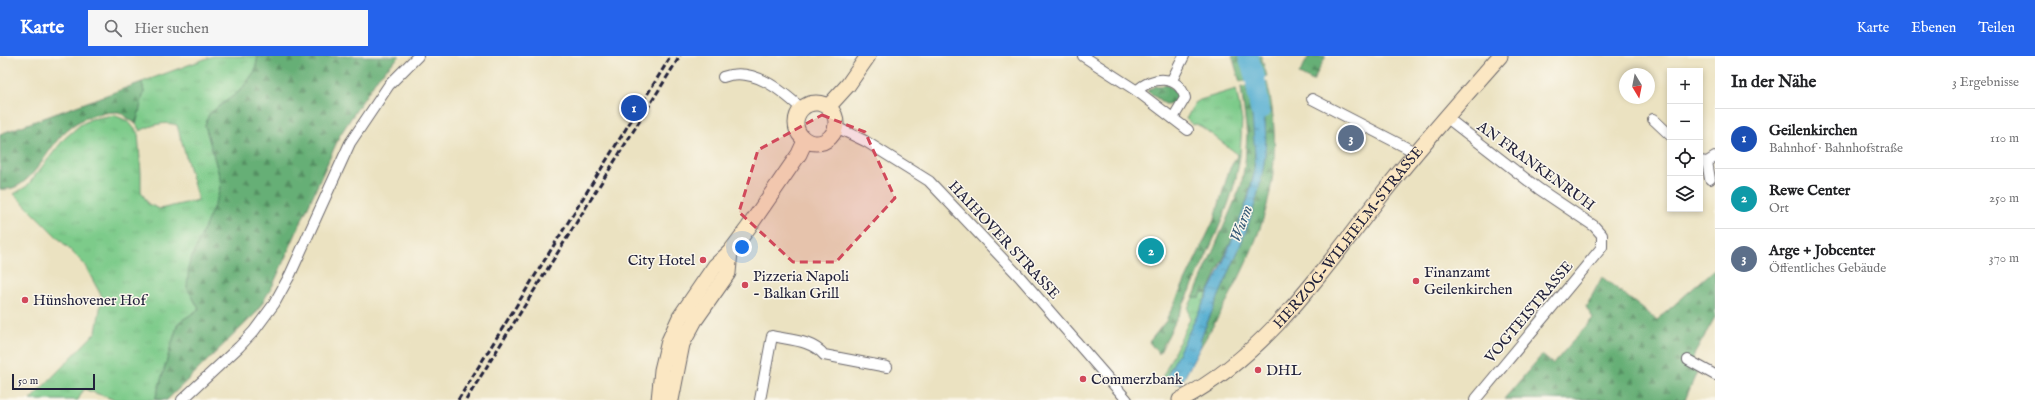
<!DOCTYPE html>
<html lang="de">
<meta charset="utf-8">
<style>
body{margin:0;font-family:"IM FELL English",serif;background:#f6f6f6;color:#202124}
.controls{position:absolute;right:12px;top:12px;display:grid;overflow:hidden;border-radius:0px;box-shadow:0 2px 6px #0003}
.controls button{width:36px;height:36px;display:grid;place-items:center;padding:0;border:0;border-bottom:1px solid #e0e0e0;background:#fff;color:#202124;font:20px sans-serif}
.compass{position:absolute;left:1619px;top:12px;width:36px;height:36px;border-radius:50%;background:#fff;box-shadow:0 2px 6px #0003;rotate:170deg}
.scale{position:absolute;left:12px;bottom:10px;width:83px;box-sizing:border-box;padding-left:4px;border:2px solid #22223b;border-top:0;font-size:11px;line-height:14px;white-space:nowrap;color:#22223b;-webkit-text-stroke:3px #fbf7ec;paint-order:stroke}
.you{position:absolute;left:742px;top:191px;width:14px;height:14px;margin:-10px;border:3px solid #fff;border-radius:50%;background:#1a73e8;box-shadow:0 0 0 6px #1a73e833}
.badge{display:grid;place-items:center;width:26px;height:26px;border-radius:50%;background:#2563eb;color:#fff;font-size:13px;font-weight:700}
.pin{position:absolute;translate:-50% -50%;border:2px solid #fff;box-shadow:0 1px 4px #0006}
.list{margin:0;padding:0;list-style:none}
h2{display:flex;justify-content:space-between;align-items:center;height:52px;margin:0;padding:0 16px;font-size:17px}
h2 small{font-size:13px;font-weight:400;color:#757577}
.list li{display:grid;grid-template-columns:26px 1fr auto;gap:12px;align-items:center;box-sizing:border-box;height:60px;padding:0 16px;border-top:1px solid #e0e0e0}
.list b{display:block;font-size:15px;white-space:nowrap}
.list p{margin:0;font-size:13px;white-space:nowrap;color:#757577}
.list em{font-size:13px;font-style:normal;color:#757577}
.icon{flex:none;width:22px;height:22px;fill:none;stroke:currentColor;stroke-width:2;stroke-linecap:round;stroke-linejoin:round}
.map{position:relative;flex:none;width:1715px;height:344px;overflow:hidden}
header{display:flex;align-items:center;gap:24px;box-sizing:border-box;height:56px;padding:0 20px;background:#2563eb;color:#fff}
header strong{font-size:19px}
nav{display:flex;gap:22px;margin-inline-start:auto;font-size:14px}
.search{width:280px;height:36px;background:#f6f6f6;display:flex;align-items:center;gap:10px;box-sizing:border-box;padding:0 14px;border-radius:0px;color:#757577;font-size:15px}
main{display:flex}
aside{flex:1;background:#fff}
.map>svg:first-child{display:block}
.grass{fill:url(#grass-tufts);stroke:#507662}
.forest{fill:url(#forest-firs);stroke:#446858}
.water{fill:url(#water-ripples);stroke:#3a6886}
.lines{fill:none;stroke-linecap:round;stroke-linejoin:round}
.river{stroke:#53add1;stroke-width:20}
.street-casing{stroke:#68656a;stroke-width:12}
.secondary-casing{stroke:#68656a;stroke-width:17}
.street{stroke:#fff;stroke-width:10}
.secondary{stroke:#fbe7c3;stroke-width:15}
.rail{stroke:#22223b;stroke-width:3;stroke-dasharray:6 3;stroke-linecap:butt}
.marked{fill:#d1495b;fill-opacity:0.2;stroke:#d1495b;stroke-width:3;stroke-dasharray:8 5;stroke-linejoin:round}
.poi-dot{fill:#d1495b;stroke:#fbf7ec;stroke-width:1.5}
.labels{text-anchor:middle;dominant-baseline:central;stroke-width:3;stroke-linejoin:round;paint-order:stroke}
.street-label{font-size:15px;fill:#22223b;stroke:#fbf7ec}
.poi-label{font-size:15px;fill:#22223b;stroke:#fbf7ec;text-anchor:start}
.water-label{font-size:16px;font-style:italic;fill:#365a77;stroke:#fbf7ec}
</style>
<header>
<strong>Karte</strong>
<div class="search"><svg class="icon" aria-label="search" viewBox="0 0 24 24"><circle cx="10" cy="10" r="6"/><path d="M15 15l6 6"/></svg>Hier suchen</div>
<nav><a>Karte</a><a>Ebenen</a><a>Teilen</a></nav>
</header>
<main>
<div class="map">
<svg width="1715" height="344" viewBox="0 0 1715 344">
<defs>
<pattern id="grass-tufts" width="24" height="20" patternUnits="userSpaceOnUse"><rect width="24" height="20" fill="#7dcb8a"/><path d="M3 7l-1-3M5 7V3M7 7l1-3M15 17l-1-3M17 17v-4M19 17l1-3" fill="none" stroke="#6cae78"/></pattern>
<pattern id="forest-firs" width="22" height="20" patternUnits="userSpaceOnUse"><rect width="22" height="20" fill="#66af76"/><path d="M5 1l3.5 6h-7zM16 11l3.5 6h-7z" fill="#548e62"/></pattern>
<pattern id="water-ripples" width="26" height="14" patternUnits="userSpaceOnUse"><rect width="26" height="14" fill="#53add1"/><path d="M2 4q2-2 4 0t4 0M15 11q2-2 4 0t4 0" fill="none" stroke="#448cab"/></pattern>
</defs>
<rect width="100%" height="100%" fill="#fbf7ec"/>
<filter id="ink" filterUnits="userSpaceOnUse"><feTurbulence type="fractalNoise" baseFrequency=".025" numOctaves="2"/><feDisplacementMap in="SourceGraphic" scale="8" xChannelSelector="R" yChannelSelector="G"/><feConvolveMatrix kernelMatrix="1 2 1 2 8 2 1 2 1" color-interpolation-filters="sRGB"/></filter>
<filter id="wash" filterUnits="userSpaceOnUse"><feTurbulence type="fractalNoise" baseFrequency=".012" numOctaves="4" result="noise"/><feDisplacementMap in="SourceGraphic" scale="16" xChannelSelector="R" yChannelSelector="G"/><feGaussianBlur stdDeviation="0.9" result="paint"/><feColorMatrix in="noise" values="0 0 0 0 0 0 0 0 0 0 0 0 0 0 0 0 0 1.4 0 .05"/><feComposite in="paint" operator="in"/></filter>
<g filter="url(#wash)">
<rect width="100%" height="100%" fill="#ebe2c1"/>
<g class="grass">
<path d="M 213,0 L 258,0 L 255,15 L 241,34 L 209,58 L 205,69 L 221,126 L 218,140 L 187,231 L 199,253 L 178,267 L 155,344 L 115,344 L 84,333 L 78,344 L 30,344 L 96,276 L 102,241 L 84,208 L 14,138 L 27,130 L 64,83 L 80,69 L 91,63 L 114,59 L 128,65 L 138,77 L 141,117 L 141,135 L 148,148 L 160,153 L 198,144 L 177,69 C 164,65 152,69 140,75 L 136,68 L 144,36 L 142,26 Z"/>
<path d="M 1236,33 L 1242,64 L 1240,100 L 1202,71 L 1196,68 L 1193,69 L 1186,63 L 1195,47 L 1200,44 Z"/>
<path d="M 1202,236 L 1208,237 L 1165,324 L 1162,322 L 1190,263 L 1188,252 L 1193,242 L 1199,242 Z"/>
</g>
<g class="forest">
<path d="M 258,0 L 400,0 L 378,21 L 340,79 L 273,229 L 256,257 L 167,344 L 155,344 L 178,267 L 199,253 L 187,231 L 189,208 L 218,140 L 221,126 L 205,69 L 209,58 L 241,34 L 255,15 Z"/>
<path d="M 1232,0 L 1244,0 L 1252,23 L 1240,26 Z"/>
<path d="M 1252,0 L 1261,0 L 1267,20 L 1259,21 Z"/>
<path d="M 1309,0 L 1326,0 L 1313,25 L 1299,18 Z"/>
<path d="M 142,26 L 144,36 L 136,68 L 119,56 C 97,56 76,63 61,80 C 44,98 29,137 0,133 L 0,78 Z"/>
<path d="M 1267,26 C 1276,62 1277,105 1269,141 C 1258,191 1228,246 1201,290 L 1200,285 L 1202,279 C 1225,223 1255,167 1264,107 C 1268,80 1264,53 1260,28 Z"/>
<path d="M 1167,29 L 1178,36 L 1178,42 L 1172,48 L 1165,48 L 1147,35 L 1155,30 Z"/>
<path d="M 1252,29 L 1256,49 L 1252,59 L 1255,78 L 1254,118 L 1243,158 L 1208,237 L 1202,236 L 1200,242 L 1193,242 L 1241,130 L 1245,107 L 1247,79 L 1241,31 Z"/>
<path d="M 1238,98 L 1240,100 C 1235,137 1223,162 1208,196 C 1193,231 1176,264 1159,298 L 1149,286 L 1166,265 L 1215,162 L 1229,114 Z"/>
<path d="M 1715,213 L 1715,261 L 1688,310 L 1697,316 L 1685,344 L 1504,343 L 1542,299 L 1553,308 L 1593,262 L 1586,251 L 1602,221 L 1657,264 Z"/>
</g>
<path class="water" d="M 1260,28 C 1264,53 1268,80 1264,107 C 1255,167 1225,223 1202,279 L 1200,285 L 1201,290 L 1181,328 L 1165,324 L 1220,214 L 1248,143 L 1254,118 L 1255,98 L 1252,59 L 1256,49 L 1252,29 Z"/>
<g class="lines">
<path class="river" d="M 1248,0 L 1255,21 L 1260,54"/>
</g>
</g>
<g filter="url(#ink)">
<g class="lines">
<g class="street-casing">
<g id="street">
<path d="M 1083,0 L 1137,35 L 1188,74"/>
<path d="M 723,21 C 753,10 781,34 802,53"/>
<path d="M 1172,24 L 1184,0"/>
<path d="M 1137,35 C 1151,20 1179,18 1185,42 L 1173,62"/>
<path d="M 1312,43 L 1415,96"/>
<path d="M 1446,61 L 1539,133 L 1594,170 L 1602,179 L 1602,191 L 1475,344"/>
<path d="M 1653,63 L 1670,79"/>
<path d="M 836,71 L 865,85 L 929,125 L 1019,220 L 1127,344"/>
<path d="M 1700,105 L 1707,106 L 1715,101"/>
<path d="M 1707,106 L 1710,123"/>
<path d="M 1688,304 L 1715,319"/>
<path d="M 182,344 L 239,291 L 254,275 L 274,248 L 290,219 L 350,87 L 389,29 L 418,0"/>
<path d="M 760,344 L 772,280 C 789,284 812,284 824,299 L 887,311"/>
</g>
</g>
<g class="secondary-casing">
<g id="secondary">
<circle cx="816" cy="67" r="20"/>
<path d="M 828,51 L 848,29 L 868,0"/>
<path d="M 659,344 L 662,314 L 669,285 L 680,261 L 715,210 L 730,196 L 748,172 L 799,98 L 805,85"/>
<path d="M 671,344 L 682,288 L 695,264 L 728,217 L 730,196"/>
<path id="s1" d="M 1180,344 C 1268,298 1324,212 1384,136 C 1421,89 1460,45 1500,0"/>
</g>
</g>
<use href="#street" class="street"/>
<use href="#secondary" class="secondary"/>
<g class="rail">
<path d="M 458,344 L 671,0"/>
<path d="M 466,344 L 680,0"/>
</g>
</g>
</g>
<path class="marked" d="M 822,59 L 865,76 L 895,142 L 836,206 L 793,206 L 739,156 L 758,94 Z"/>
<g class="poi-dot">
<circle cx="703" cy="204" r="4"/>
<circle cx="1416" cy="225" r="4"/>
<circle cx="745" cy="229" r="4"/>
<circle cx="25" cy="244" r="4"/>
<circle cx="1258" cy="314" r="4"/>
<circle cx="1083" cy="323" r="4"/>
</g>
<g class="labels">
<g class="street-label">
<text transform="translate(1536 110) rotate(36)">AN FRANKENRUH</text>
<text stroke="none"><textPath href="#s1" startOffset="236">HERZOG-WILHELM-STRASSE</textPath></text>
<text transform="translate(1004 184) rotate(47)">HAIHOVER STRASSE</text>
<text transform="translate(1529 256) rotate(-50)">VOGTEISTRASSE</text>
</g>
<g class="poi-label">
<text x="695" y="204" text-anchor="end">City Hotel</text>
<text x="1424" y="216">Finanzamt<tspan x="1424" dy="17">Geilenkirchen</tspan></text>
<text x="753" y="220">Pizzeria Napoli<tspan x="753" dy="17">- Balkan Grill</tspan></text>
<text x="33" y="244">Hünshovener Hof</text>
<text x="1266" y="314">DHL</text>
<text x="1091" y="323">Commerzbank</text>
</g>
<g class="water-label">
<text transform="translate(1242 168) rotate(-70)">Wurm</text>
</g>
</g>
</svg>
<div class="controls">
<button>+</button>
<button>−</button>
<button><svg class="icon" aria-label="locate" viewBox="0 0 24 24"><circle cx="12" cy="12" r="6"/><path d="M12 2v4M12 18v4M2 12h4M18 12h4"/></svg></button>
<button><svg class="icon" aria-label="layers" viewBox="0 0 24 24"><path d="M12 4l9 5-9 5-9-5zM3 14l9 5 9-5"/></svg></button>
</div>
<svg class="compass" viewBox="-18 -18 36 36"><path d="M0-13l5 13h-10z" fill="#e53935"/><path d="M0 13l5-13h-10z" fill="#757577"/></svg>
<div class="scale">50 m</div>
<div class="you"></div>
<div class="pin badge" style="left:634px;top:52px;background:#1a4fb4">1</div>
<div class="pin badge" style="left:1151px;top:195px;background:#0f9aa8">2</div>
<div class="pin badge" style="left:1351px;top:82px;background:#5c6f8a">3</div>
</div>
<aside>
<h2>In der Nähe<small>3 Ergebnisse</small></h2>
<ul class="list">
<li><span class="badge" style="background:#1a4fb4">1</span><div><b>Geilenkirchen</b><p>Bahnhof · Bahnhofstraße</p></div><em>110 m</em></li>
<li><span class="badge" style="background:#0f9aa8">2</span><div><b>Rewe Center</b><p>Ort</p></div><em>250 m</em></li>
<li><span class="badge" style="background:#5c6f8a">3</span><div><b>Arge + Jobcenter</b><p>Öffentliches Gebäude</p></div><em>370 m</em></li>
</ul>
</aside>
</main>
